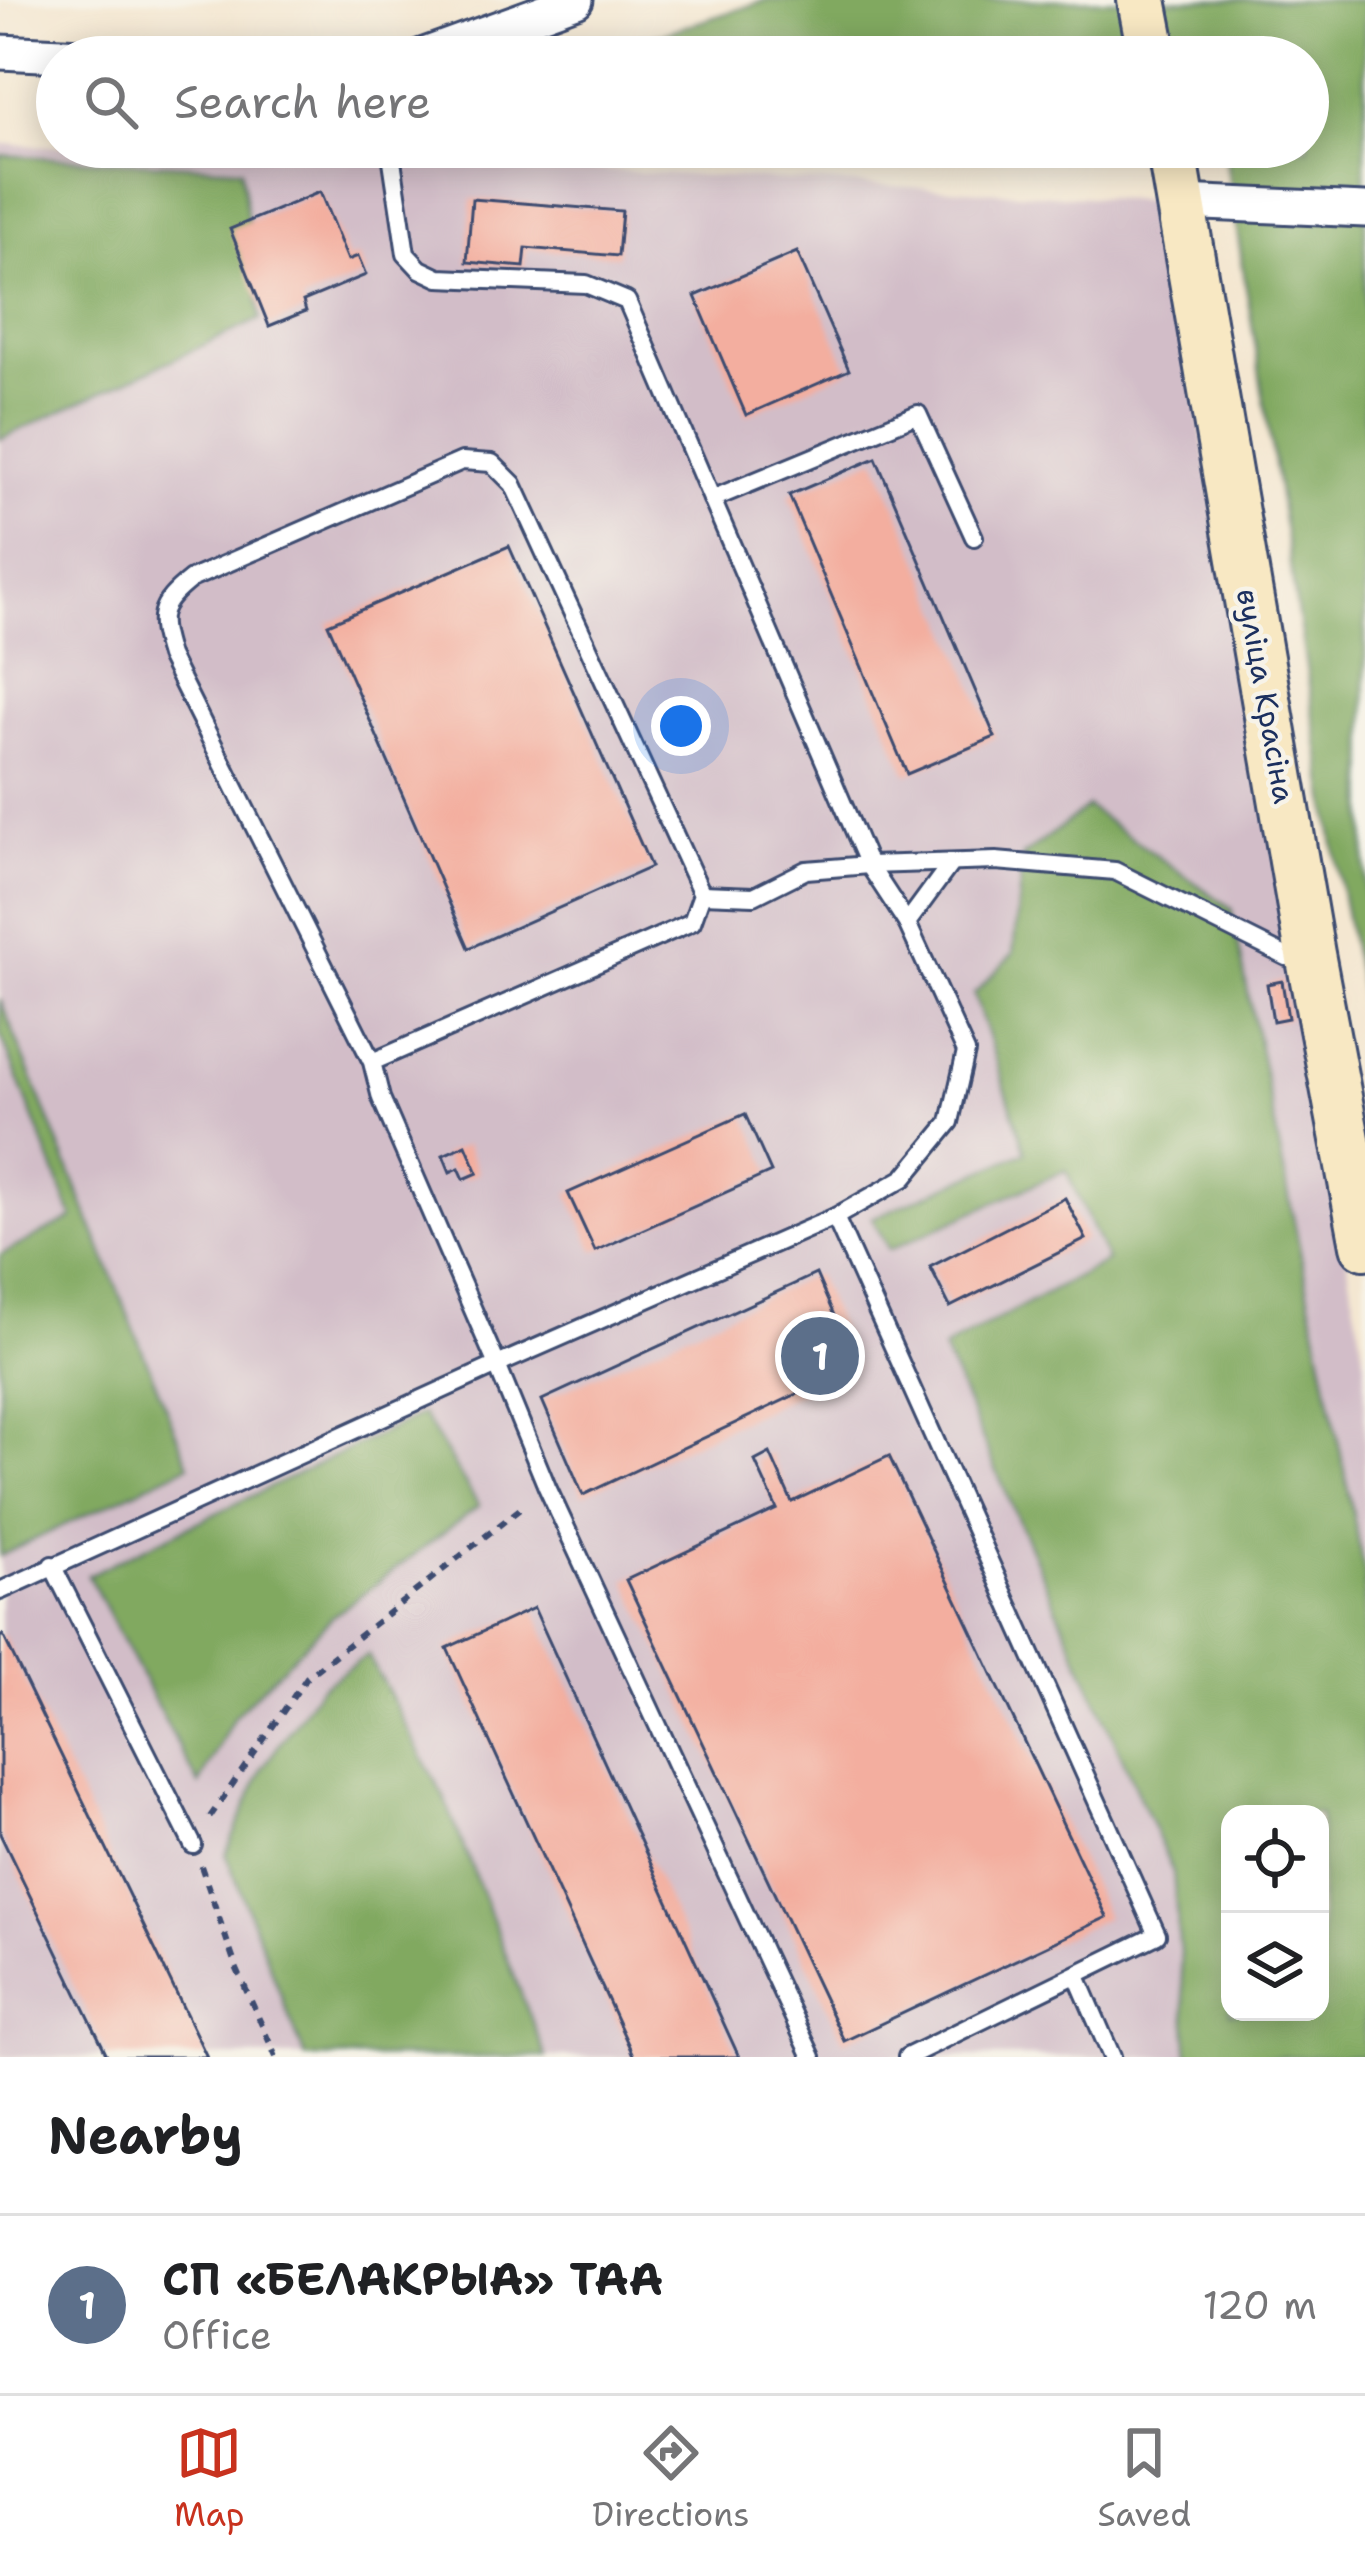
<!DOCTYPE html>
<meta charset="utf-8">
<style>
body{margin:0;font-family:"Shantell Sans",sans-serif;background:#f6f6f6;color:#202124}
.controls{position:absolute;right:36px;bottom:36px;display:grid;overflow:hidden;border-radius:24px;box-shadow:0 6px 30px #0003}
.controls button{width:108px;height:108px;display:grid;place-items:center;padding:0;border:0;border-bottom:3px solid #e0e0e0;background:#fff;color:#202124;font:60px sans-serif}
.you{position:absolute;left:681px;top:726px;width:42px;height:42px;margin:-30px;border:9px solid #fff;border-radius:50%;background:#1a73e8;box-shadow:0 0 0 18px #1a73e833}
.badge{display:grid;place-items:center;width:78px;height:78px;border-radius:50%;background:#c8321e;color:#fff;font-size:39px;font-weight:700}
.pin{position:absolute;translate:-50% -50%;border:6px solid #fff;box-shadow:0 3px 12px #0006}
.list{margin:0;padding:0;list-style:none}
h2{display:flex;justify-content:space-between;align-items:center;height:156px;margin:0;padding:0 48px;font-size:51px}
h2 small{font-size:39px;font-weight:400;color:#757577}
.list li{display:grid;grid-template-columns:78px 1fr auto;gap:36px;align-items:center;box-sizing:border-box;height:180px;padding:0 48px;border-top:3px solid #e0e0e0}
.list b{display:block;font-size:45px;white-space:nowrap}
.list p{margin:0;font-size:39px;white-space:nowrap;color:#757577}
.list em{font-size:39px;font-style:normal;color:#757577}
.icon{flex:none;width:66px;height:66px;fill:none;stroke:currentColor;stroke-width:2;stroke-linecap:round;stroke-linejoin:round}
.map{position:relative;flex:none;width:1365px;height:2057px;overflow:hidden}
.search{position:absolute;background:#fff;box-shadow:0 6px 30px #0003;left:36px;right:36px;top:36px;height:132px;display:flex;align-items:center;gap:30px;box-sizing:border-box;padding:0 42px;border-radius:66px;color:#757577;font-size:45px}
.sheet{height:336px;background:#fff}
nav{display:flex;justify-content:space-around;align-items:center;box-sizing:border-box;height:168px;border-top:3px solid #e0e0e0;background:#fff;font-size:33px;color:#757577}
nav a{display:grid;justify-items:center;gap:6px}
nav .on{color:#c8321e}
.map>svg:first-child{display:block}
.industrial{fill:#d2bdc8;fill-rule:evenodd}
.forest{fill:#81a960;stroke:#4e6c5f;stroke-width:3;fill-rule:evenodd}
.building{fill:#f3ae9f}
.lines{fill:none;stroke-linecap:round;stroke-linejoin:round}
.lane-casing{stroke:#3c4b6f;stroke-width:22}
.street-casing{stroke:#3c4b6f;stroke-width:39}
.secondary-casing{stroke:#3c4b6f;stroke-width:54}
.path{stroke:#3c4b6f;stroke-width:6;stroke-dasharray:9 9;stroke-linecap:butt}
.lane{stroke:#fff;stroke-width:16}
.street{stroke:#fff;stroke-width:33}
.secondary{stroke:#f8e8c3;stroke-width:48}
.labels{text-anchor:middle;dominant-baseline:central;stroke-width:9;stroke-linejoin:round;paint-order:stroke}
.street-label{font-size:30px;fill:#1b2f5e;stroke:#f7f3e8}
</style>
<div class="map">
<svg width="1365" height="2057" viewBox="0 0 1365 2057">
<rect width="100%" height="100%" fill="#f7f3e8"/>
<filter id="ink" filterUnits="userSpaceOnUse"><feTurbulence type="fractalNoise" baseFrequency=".00833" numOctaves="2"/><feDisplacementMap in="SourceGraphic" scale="24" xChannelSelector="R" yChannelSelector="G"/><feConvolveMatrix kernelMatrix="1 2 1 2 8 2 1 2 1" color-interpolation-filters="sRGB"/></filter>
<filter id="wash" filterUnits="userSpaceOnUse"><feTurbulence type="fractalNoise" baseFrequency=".004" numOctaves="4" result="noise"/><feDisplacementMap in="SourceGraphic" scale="48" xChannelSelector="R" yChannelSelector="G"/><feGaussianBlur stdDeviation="2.7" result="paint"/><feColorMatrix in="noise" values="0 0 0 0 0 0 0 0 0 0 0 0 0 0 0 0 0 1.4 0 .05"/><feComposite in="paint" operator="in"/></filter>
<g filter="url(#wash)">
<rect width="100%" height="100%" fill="#f4e7d1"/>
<path class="industrial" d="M 0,144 L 481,163 L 1161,201 L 1365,1362 L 1365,2057 L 0,2057 ZM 1230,1814 L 1320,1814 L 1320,2012 L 1230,2012 Z"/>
<g class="forest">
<path d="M 767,0 L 1365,0 L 1365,1013 L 1343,902 L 1224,147 L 1308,147 L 1308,57 L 590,57 Z"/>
<path d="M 0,155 L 241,168 L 260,319 L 0,439 Z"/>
<path d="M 1087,807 L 1231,908 L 1365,1574 L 1365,2057 L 1189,2057 L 1173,1873 L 943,1349 L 1107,1261 L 1066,1170 L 889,1250 L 872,1218 L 1026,1152 L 974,994 L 1013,954 L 1023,856 ZM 1230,1814 L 1320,1814 L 1320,2012 L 1230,2012 Z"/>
<path d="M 0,999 L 189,1465 L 0,1556 L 0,1255 L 73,1218 L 0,1033 Z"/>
<path d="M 422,1414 L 479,1506 L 333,1616 L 234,1716 L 199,1785 L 88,1575 Z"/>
<path d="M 368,1655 L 444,1797 L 546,2057 L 305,2057 L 226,1854 L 262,1769 L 319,1688 Z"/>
</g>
<g id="blocks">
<g class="building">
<path d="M 320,192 L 348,260 L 358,256 L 366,275 L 303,301 L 306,311 L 269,326 L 230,229 Z"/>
<path d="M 472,199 L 622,211 L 618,256 L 526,248 L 524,267 L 467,262 Z"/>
<path d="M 797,252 L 849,370 L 746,415 L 695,296 Z"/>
<path d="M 876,458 L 995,737 L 907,774 L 789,495 Z"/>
<path d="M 509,546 L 651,867 L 469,948 L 328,624 Z"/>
<path d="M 1282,981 L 1288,1018 L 1273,1021 L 1267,984 Z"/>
<path d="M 745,1114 L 771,1172 L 595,1251 L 568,1193 Z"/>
<path d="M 466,1145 L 478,1173 L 464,1179 L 459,1168 L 450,1172 L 443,1155 Z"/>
<path d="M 1065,1198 L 1086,1239 L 950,1307 L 930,1267 Z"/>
<path d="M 816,1274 L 856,1366 L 583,1495 L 542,1400 Z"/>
<path d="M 770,1453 L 792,1502 L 889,1456 L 1107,1917 L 844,2041 L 626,1580 L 777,1509 L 755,1461 Z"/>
<path d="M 534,1608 L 739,2057 L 634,2057 L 447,1648 Z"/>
<path d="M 3,1635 L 207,2057 L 108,2057 L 0,1834 L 0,1637 Z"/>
</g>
</g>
</g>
<g filter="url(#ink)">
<use href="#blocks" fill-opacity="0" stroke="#3c4b6f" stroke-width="3"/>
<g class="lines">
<g class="lane-casing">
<g id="lane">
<path d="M 390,147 L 406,254 L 420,269 L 439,278 L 586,284 L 627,301 L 869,865 L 907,923 L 966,1052 L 950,1122 L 904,1178 L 835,1217"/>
<path d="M 712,499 L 918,414 L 974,537"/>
<path d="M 702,894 L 754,896 L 806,870 L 869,865 L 996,861 L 1115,871 L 1287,957 L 1303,955"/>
<path d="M 907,923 L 951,863"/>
<path d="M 372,1062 L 692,922 L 702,894 L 513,484 L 492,463 L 462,461 L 191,579 C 157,606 157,616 169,656 L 372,1062 L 381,1098 L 497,1365 L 835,1217 L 1157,1935 L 907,2057"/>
<path d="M 52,1565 L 193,1845"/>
<path d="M 0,1591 L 497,1365 L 547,1487 L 812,2057"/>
<path d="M 1077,1976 L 1112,2057"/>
</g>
</g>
<g class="street-casing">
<g id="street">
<path d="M 0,52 L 103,57"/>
<path d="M 419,57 L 576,0"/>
<path d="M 1182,202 L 1365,210"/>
</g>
</g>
<g class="secondary-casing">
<g id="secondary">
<path d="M 1142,0 L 1153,57"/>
<path d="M 1171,147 L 1310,954 L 1365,1245"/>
</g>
</g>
<g class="path">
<path d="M 210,1817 L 307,1677 L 525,1505"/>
<path d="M 201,1866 L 236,1967 L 276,2057"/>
</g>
<use href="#lane" class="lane"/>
<use href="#street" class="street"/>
<use href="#secondary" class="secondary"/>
</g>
</g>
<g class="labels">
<g class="street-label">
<text transform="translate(1266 696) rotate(80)">вуліца Красіна</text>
</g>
</g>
</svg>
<div class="controls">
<button><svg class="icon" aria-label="locate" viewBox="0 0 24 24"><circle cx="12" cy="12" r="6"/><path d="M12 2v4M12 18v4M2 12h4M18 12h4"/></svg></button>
<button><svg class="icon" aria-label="layers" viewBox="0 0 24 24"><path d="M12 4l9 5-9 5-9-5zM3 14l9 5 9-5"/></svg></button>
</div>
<div class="you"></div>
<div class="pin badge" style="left:820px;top:1356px;background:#5c6f8a">1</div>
<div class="search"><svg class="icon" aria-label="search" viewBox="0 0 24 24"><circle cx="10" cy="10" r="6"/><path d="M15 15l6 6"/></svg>Search here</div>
</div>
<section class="sheet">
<h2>Nearby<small></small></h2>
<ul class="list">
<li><span class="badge" style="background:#5c6f8a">1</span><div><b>СП «БЕЛАКРЫА» ТАА</b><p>Office</p></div><em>120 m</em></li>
</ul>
</section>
<nav>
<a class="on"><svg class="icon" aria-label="map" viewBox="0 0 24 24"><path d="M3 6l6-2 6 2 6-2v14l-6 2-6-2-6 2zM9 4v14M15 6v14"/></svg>Map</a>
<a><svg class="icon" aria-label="directions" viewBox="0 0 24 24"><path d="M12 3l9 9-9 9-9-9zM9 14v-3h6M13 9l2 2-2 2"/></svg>Directions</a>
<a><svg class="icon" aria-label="saved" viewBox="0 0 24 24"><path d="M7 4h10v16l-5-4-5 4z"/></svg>Saved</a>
</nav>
